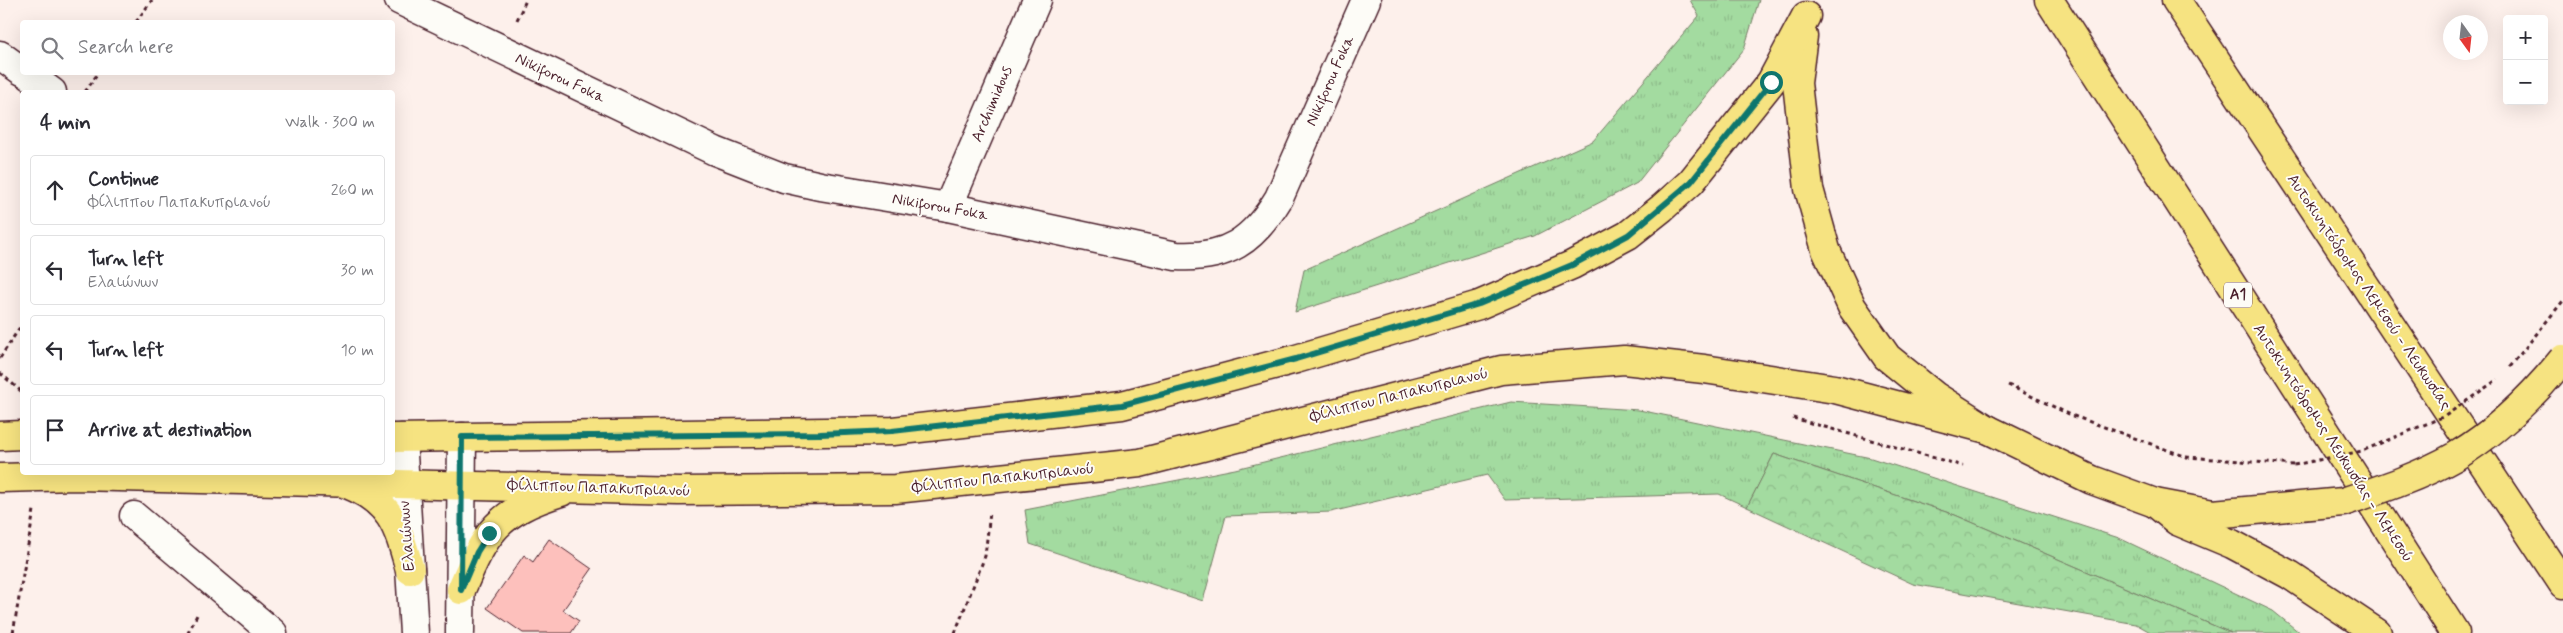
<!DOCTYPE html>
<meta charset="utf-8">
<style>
body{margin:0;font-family:Mynerve,sans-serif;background:#f2f2f3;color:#2b2b33}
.controls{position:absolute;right:15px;top:15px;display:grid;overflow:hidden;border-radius:5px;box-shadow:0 5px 20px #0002}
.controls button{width:45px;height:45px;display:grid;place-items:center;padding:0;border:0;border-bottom:1px solid #e1e1e2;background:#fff;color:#2b2b33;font:25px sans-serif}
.compass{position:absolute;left:2443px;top:15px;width:45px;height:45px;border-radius:50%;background:#fff;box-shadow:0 5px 20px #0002;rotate:165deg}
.stop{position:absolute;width:15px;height:15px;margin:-11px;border:4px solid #0f766e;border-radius:50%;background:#fff}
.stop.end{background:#0f766e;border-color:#fff;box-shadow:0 1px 5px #0008}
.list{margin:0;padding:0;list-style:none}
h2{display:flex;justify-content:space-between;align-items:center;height:65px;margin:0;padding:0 20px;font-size:21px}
h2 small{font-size:16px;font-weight:400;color:#7c7c81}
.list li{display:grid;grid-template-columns:32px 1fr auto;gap:15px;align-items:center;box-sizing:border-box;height:70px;margin:0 10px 10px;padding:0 10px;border:1px solid #e1e1e2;border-radius:5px}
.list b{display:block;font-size:19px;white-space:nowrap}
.list p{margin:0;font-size:16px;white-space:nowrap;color:#7c7c81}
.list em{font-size:16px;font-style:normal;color:#7c7c81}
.icon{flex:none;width:28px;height:28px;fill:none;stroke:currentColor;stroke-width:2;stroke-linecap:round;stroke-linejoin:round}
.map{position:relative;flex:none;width:2563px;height:633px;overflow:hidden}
.search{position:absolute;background:#fff;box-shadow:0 5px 20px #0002;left:20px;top:20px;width:375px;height:55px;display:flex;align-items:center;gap:12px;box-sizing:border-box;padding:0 18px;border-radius:5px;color:#7c7c81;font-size:19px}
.panel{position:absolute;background:#fff;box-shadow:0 5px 20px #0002;left:20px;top:90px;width:375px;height:385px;border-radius:5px}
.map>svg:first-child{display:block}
.grass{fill:url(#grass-tufts);stroke:#767d66}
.forest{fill:url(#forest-crowns);stroke:#767d66}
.building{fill:#fdc0bc;stroke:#4a1f2b}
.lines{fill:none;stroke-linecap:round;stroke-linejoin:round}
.minor-casing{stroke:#4a1f2b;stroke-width:31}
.major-casing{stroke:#4a1f2b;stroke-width:31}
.highway-casing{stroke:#4a1f2b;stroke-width:31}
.path{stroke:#4a1f2b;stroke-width:3;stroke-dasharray:4 4;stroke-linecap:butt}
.minor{stroke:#fdfcf7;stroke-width:28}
.major{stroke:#f6e381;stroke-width:28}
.highway{stroke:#f6e381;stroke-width:28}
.major-bridge-casing{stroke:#4a1f2b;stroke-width:31;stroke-linecap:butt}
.path-bridge{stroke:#4a1f2b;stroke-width:3;stroke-dasharray:4 4;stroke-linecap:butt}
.major-bridge{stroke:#f6e381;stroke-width:28}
.route{stroke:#0f766e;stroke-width:6}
.labels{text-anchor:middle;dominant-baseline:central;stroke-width:4;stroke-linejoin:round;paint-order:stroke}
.shield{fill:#fdfcf7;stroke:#806168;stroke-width:1}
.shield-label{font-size:15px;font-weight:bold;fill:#4a1f2b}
.street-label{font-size:16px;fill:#4a1f2b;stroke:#fdfcf7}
</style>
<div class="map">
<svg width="2563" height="633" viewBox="0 0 2563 633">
<defs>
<pattern id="grass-tufts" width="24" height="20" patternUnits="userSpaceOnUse" patternTransform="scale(1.25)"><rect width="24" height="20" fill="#a3dba0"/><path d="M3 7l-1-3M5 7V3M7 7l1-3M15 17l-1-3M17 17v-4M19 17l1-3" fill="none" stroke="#8ebc8a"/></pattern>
<pattern id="forest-crowns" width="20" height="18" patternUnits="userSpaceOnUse" patternTransform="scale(1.25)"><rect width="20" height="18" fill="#a3dba0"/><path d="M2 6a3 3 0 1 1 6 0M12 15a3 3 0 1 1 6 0" fill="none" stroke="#8ebc8a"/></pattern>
</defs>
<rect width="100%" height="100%" fill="#fdf0eb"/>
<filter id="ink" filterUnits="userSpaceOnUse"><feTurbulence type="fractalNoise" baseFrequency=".02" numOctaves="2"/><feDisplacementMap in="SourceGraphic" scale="10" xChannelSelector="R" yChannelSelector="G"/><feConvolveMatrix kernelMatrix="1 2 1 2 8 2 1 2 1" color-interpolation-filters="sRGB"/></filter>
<g filter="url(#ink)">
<g class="grass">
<path d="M 1690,0 L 1759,0 L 1744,49 L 1637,183 L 1535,236 L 1295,312 L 1304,270 L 1593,141 L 1699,16 Z"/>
<path d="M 1511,402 L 1639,410 L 1871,458 L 2119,538 L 2273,611 L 2300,633 L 2231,633 L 1955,515 L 1774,454 L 1747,507 L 1719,494 L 1505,500 L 1487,475 L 1331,512 L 1226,516 L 1203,601 L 1030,544 L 1025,510 L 1235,469 Z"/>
</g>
<path class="forest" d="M 1774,454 L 1955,515 L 2231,633 L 2152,633 L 2136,624 L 1913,584 L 1747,507 Z"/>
<path class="building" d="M 549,539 L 592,569 L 563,610 L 579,621 L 571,633 L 523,633 L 487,608 L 524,555 L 533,562 Z"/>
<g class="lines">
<g class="minor-casing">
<g id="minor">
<path d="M 399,0 L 715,151 L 784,178 L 820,186 L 948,207 L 1176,256 C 1227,259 1253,241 1279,198 L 1366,0"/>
<path d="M 0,55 L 22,71"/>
<path d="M 25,72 L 52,92"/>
<path d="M 948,207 L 1037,0"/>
<path d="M 402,438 L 414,633"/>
<path d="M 134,516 L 273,633"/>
<path d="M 460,633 L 462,437"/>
</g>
</g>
<g class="major-casing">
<g id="major">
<path d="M 1803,36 L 1797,83 L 1809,189 L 1826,250 L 1852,307 L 1887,357 L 1935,396 L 1987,429 L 2092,480 L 2155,503 L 2213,514 L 2343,502"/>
<path d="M 0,436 L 22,435"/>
<path d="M 392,438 L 893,431 L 1122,405 L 1296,359 L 1479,305 L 1572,265 L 1628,235 L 1662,208 L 1691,182 L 1771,82 L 1806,16"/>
<path d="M 0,478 L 77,476 L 679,491 L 895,489 L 1140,463 L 1501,370 L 1624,360 L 1704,369 L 1835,389 L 1987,429"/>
<path d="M 347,484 C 392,502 398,527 410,570"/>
<path d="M 461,590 C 486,531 497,512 561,492"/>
</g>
</g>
<g class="highway-casing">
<g id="highway">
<path d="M 2049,0 L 2455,633"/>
<path d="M 2176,0 L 2563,584"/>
<path d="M 2155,503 L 2177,521 L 2232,544 L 2290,575 L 2377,633"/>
</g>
</g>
<g class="path">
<path d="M 517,20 L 526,0"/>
<path d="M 136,22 L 152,0"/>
<path d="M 85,92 L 99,72"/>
<path d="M 0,358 L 22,324"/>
<path d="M 2510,367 L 2563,301"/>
<path d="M 0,373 L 22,392"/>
<path d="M 2008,385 L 2071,415 L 2187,457 L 2294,465"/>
<path d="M 1793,418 L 1963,466"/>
<path d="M 13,633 L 34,510"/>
<path d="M 188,633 L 198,613"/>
<path d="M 955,633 L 985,556 L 990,512"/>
</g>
<use href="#minor" class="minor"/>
<use href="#major" class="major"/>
<use href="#highway" class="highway"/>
<g class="major-bridge-casing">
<path id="major-bridge" d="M 2343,502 C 2382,489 2421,476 2456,456 C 2498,431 2533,396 2563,359"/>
</g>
<path class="path-bridge" d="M 2294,465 L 2362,451 L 2445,416 L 2498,379"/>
<use href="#major-bridge" class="major-bridge"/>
</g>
</g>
<g class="lines" filter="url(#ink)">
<path class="route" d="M 489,533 L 477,552 L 461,590 L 462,437 L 820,434 L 892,431 L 1122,405 L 1296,359 L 1479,304 L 1572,265 L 1628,235 L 1691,182 L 1771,82"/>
</g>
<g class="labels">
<rect class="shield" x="2224" y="282.5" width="28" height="25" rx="4"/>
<g class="shield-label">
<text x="2238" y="295">A1</text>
</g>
<g class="street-label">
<text transform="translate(560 78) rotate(25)">Nikiforou Foka</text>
<text transform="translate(1330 81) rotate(-66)">Nikiforou Foka</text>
<text transform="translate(992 104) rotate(-67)">Archimidous</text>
<text transform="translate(940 207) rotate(10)">Nikiforou Foka</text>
<text transform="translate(2369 292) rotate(56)">Αυτοκινητόδρομος Λεμεσού - Λευκωσίας</text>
<text transform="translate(1399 395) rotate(-14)">Φίλιππου Παπακυπριανού</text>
<text transform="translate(2333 443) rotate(57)">Αυτοκινητόδρομος Λευκωσίας - Λεμεσού</text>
<text transform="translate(1003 478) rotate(-6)">Φίλιππου Παπακυπριανού</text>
<text transform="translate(599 488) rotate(2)">Φίλιππου Παπακυπριανού</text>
<text transform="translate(407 536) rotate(-94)">Ελαιώνων</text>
</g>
</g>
</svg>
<div class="controls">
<button>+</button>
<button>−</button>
</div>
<svg class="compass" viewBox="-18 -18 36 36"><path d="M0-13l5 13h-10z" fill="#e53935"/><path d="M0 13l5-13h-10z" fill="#7c7c81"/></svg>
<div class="stop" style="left:1771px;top:82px"></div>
<div class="stop end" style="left:489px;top:533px"></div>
<div class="search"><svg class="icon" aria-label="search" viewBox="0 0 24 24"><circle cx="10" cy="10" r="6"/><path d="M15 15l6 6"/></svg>Search here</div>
<section class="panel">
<h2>4 min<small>Walk · 300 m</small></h2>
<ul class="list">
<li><svg class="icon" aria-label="ahead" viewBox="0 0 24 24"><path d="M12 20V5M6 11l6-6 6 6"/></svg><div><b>Continue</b><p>Φίλιππου Παπακυπριανού</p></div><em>260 m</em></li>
<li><svg class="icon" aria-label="left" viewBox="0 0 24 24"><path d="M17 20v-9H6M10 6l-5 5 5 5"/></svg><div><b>Turn left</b><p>Ελαιώνων</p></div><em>30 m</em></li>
<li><svg class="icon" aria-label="left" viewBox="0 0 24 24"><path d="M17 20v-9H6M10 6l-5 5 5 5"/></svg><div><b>Turn left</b></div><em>10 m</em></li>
<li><svg class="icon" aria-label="arrive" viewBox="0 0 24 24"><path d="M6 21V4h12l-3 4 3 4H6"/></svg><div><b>Arrive at destination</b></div></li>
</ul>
</section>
</div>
